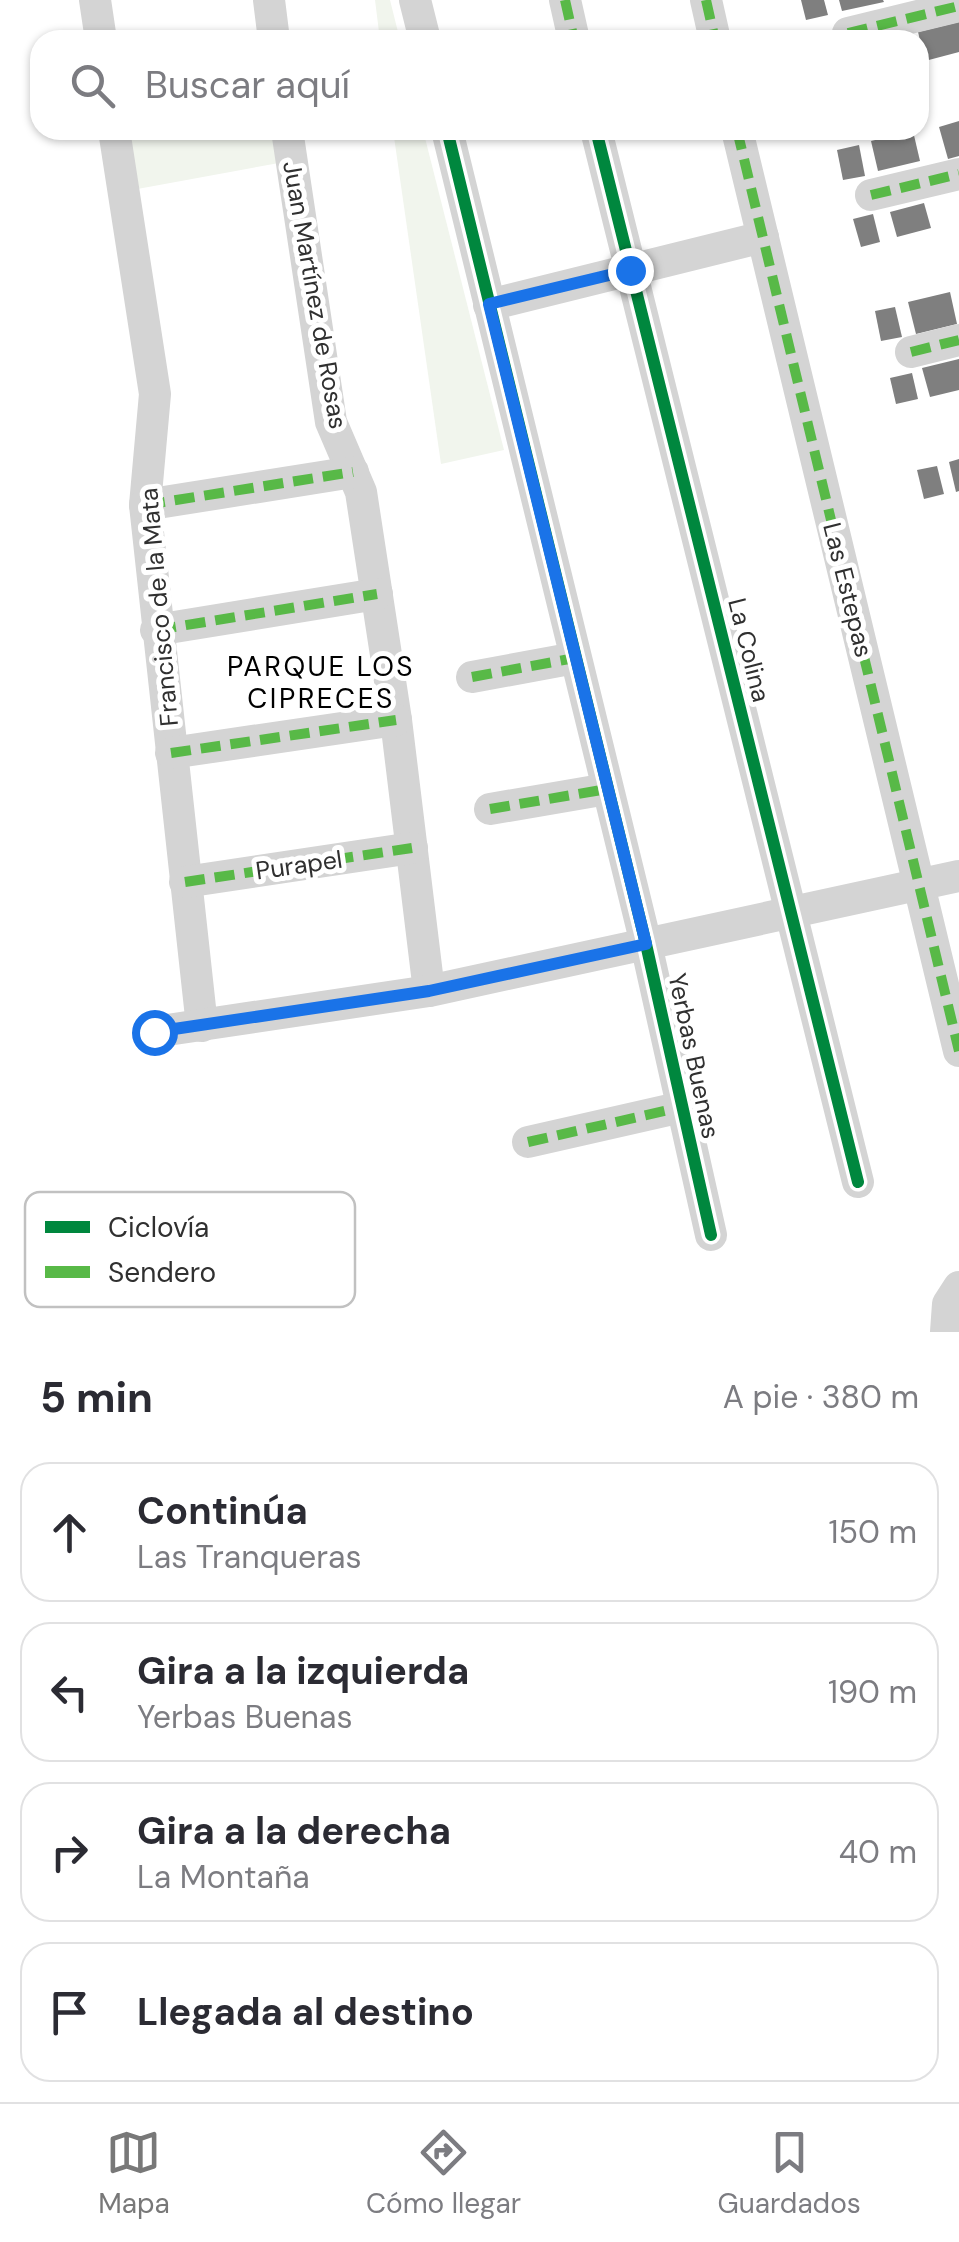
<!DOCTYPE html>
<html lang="es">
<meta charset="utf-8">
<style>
body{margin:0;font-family:"DM Sans",sans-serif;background:#f2f2f3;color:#2b2b33}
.stop{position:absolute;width:30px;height:30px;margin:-22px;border:8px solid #1a73e8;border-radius:50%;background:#fff}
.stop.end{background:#1a73e8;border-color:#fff;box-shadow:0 2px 10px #0008}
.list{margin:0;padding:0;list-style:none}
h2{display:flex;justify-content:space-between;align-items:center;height:130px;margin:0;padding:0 40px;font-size:42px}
h2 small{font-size:32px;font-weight:400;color:#7c7c81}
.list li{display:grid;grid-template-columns:65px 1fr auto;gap:30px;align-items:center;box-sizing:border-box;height:140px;margin:0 20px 20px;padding:0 20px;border:2px solid #e1e1e2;border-radius:30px}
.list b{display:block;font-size:38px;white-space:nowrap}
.list p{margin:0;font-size:32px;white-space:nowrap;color:#7c7c81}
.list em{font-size:32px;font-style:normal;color:#7c7c81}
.icon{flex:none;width:55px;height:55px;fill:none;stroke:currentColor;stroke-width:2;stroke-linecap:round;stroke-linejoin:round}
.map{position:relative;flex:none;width:959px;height:1332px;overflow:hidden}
.search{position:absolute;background:#fff;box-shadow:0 2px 8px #0004;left:30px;right:30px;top:30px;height:110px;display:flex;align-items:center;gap:25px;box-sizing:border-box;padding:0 35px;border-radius:30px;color:#7c7c81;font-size:38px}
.sheet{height:770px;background:#fff}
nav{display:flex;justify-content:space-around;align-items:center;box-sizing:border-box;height:140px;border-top:2px solid #e1e1e2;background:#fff;font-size:28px;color:#7c7c81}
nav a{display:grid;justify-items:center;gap:5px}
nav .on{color:#787878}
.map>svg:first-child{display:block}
.green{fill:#f1f5ed}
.building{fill:#7f7f7f}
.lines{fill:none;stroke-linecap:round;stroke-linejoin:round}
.minor{stroke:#d4d4d4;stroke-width:32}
.quiet{stroke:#58b947;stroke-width:10;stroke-dasharray:20 10;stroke-linecap:butt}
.cycleway-casing{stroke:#fff;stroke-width:19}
.cycleway{stroke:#00873e;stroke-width:12}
.route{stroke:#1a73e8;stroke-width:12}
.labels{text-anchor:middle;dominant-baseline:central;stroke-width:10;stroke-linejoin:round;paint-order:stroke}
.street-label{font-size:25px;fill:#303030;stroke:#fff}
.neighbourhood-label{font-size:28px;letter-spacing:2.5px;fill:#000;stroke:#fff}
.key{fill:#fff;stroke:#c1c1c1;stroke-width:2.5}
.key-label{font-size:28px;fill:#303030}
</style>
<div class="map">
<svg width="959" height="1332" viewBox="0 0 959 1332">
<rect width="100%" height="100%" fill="#fff"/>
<g class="green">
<path d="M 375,0 L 390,0 L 400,40 L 380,40 Z"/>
<path d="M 122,130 L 275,130 L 279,163 L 132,190 Z"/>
<path d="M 393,130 L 423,130 L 504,450 L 441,464 Z"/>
</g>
<g class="building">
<path d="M 801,0 L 824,0 L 828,15 L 806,20 Z"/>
<path d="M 839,0 L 883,0 L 884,2 L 842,11 Z"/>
<path d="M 959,22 L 959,52 L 925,61 L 918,32 Z"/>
<path d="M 959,121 L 959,156 L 948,159 L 939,127 Z"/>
<path d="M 913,131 L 920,161 L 878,171 L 871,141 Z"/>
<path d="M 859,145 L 865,176 L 843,180 L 837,150 Z"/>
<path d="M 924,203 L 931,228 L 897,237 L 890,212 Z"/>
<path d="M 873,214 L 880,242 L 861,247 L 853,219 Z"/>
<path d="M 950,292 L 957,324 L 916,334 L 908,302 Z"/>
<path d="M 895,307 L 902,337 L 881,341 L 875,311 Z"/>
<path d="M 959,359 L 959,390 L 930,397 L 922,368 Z"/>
<path d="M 912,373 L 918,399 L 896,404 L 890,378 Z"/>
<path d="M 959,459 L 959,491 L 956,492 L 949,462 Z"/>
<path d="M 937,466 L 944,494 L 924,499 L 917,470 Z"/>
</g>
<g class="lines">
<g class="minor">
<path d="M 95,0 L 101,40"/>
<path d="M 269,0 L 274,40"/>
<path d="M 415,0 L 425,40"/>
<path d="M 565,0 L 574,40"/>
<path d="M 706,0 L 715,40"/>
<path d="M 848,33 L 959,6"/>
<path d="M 114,130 L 155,394 L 145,505 L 202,1026"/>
<path d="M 287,130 L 331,422 L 361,492 L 396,720 L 429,991"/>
<path d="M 447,130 L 646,944 L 711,1235"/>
<path d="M 596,130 L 858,1182"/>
<path d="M 737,130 L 959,1051"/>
<path d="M 871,195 L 959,174"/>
<path d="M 489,305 L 763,237"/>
<path d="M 911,352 L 959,340"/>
<path d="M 145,505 L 353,472"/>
<path d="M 156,630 L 377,594"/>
<path d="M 472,677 L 575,658"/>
<path d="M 171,753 L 396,720"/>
<path d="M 490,809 L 607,789"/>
<path d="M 185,882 L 412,848"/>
<path d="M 154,1032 L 429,991 L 959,876"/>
<path d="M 528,1142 L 682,1107"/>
<path d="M 946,1332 L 948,1304 L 959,1287"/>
</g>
<g class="quiet">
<path d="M 565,0 L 574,40"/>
<path d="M 706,0 L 715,40"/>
<path d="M 848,33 L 959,6"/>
<path d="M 737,130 L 959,1051"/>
<path d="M 871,195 L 959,174"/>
<path d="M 911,352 L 959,340"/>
<path d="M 145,505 L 353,472"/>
<path d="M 156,630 L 377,594"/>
<path d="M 472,677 L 575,658"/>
<path d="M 171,753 L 396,720"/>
<path d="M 490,809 L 607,789"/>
<path d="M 185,882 L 412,848"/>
<path d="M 528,1142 L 682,1107"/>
</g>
<g class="cycleway-casing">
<g id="cycleway">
<path d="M 447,130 L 646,944 L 711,1235"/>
<path d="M 596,130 L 858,1182"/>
</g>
</g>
<use href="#cycleway" class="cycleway"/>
</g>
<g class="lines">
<path class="route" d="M 154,1032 L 429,991 L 646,944 L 489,304 L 630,270"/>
</g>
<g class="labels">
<g class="street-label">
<text transform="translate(315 295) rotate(80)">Juan Martínez de Rosas</text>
<text transform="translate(848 590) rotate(76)">Las Estepas</text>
<text transform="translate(159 607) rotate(-95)">Francisco de la Mata</text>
<text transform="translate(749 650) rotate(76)">La Colina</text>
<text transform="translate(299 865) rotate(-8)">Purapel</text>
<text transform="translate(694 1056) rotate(78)">Yerbas Buenas</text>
</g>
<g class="neighbourhood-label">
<text x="321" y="666">PARQUE LOS<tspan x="321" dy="32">CIPRECES</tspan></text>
</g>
</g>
<rect x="25" y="1192" width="330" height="115" rx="15" class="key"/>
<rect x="45" y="1221" width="45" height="12" fill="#00873e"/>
<rect x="45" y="1266" width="45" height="12" fill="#58b947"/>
<g class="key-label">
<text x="108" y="1237">Ciclovía</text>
<text x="108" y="1282">Sendero</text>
</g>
</svg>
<div class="stop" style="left:154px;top:1032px"></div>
<div class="stop end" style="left:630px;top:270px"></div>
<div class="search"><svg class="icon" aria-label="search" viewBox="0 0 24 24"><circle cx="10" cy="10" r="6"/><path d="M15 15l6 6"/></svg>Buscar aquí</div>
</div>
<section class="sheet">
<h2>5 min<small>A pie · 380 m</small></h2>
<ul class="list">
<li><svg class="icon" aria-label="ahead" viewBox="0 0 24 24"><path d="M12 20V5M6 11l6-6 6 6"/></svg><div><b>Continúa</b><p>Las Tranqueras</p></div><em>150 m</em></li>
<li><svg class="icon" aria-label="left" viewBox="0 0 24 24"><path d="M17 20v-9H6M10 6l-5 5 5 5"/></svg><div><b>Gira a la izquierda</b><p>Yerbas Buenas</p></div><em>190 m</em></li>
<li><svg class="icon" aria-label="right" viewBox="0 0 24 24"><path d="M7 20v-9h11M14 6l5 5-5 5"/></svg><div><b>Gira a la derecha</b><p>La Montaña</p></div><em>40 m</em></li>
<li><svg class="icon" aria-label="arrive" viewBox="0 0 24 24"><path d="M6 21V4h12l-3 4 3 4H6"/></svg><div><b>Llegada al destino</b></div></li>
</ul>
</section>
<nav>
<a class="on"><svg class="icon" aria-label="map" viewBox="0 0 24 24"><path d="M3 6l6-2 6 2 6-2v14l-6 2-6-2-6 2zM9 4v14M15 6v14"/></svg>Mapa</a>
<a><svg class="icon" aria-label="directions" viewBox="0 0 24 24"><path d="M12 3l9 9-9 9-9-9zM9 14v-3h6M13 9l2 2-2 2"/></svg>Cómo llegar</a>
<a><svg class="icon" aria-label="saved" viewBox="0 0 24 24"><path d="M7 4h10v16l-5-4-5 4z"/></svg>Guardados</a>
</nav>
